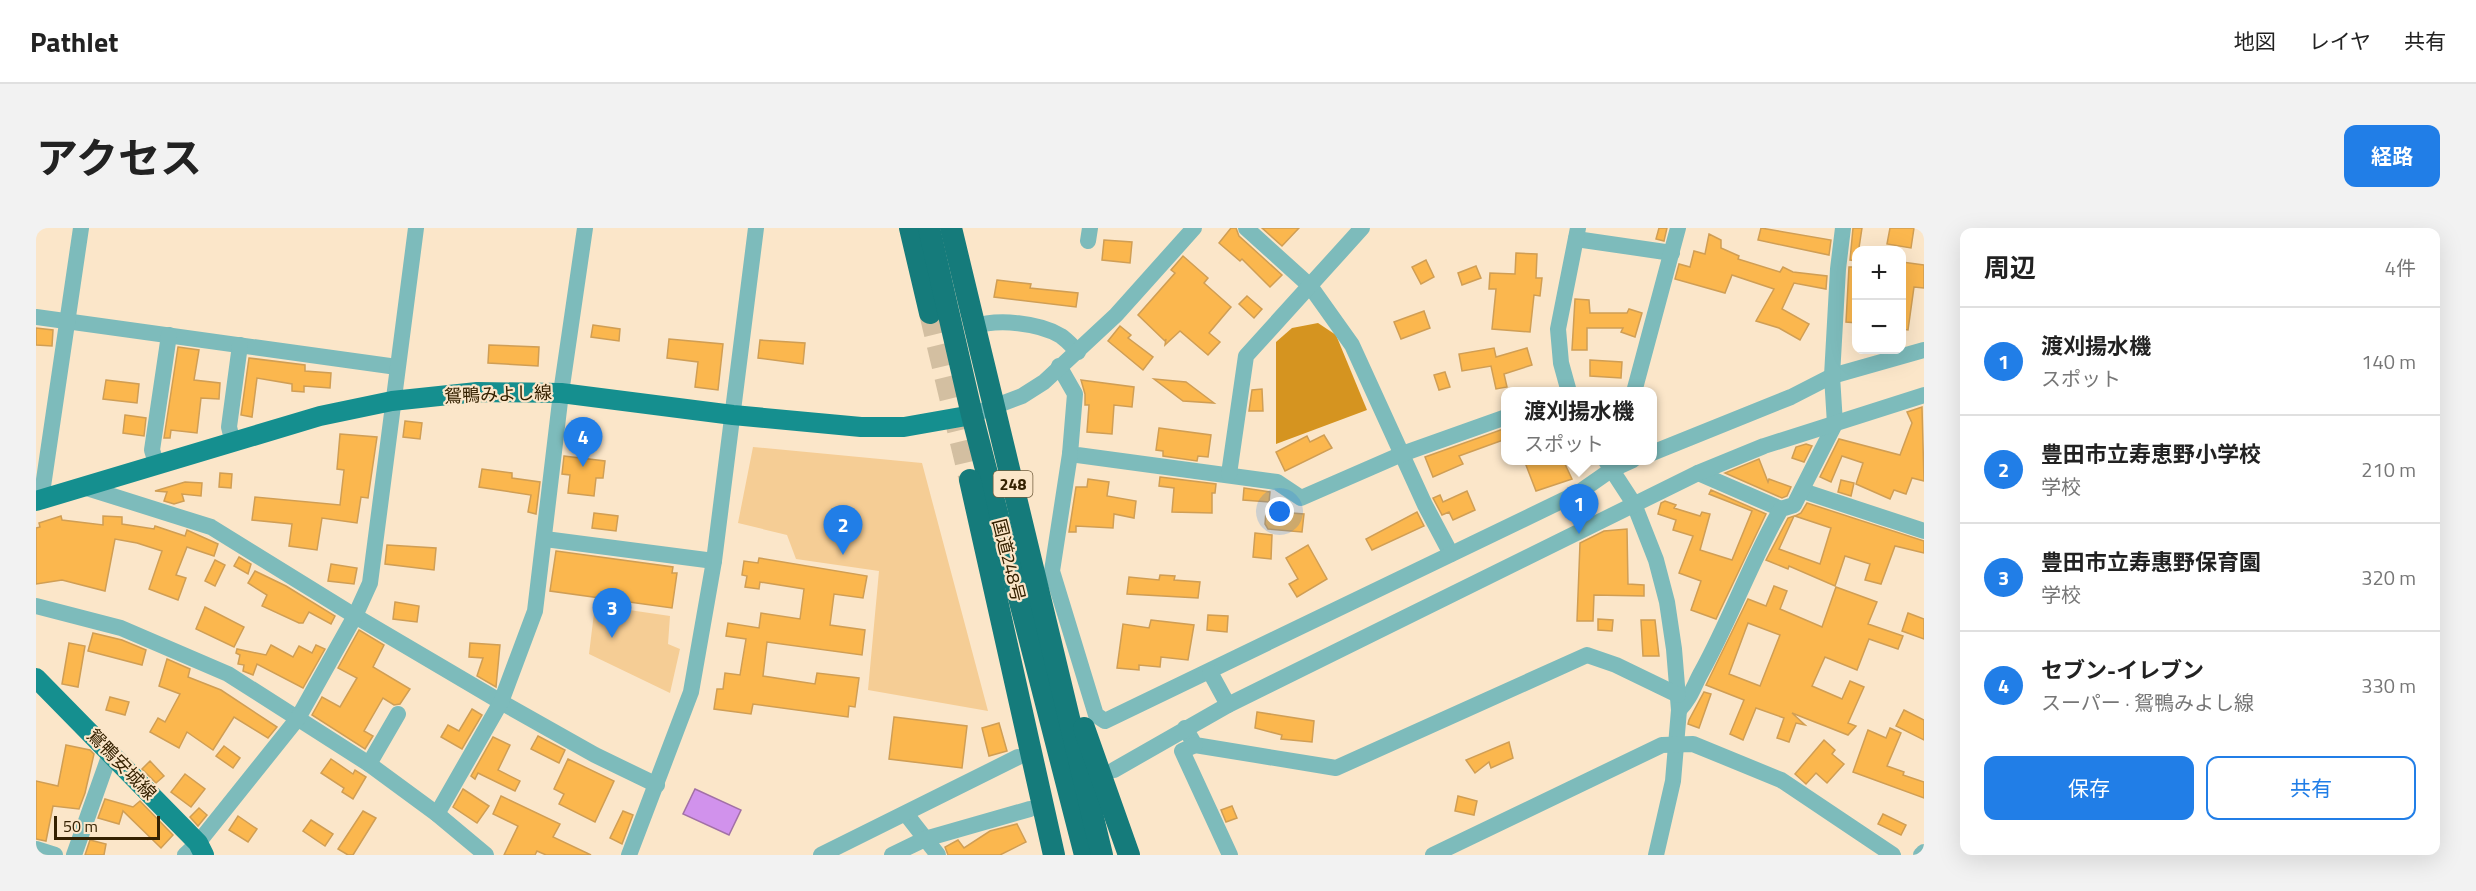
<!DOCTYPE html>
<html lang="ja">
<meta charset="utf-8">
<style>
body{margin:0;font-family:"Titillium Web","Noto Sans JP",sans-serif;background:#f2f2f2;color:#222}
.controls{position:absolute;right:18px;top:18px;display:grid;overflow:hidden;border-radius:12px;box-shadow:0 6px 24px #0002}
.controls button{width:54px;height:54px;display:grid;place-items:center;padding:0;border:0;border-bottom:2px solid #e0e0e0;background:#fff;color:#222;font:30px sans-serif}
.scale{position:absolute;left:18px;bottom:15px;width:106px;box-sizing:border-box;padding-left:6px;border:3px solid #342101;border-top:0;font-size:16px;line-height:21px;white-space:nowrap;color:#342101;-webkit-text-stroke:4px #fbe6c9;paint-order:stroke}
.you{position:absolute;left:1244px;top:284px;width:21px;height:21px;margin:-15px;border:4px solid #fff;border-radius:50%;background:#1a73e8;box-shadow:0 0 0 9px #1a73e833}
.badge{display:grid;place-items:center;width:39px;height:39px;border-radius:50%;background:#217ee7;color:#fff;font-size:20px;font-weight:700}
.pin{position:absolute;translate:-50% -50px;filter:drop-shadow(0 2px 3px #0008)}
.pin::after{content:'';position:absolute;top:32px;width:21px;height:18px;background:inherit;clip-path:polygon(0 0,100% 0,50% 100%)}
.popup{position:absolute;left:1465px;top:159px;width:156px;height:78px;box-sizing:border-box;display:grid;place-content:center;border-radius:12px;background:#fff;filter:drop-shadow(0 2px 4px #0005);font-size:20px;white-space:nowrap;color:#767676}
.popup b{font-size:22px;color:#222}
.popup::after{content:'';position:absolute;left:50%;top:100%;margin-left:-12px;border:12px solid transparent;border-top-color:#fff}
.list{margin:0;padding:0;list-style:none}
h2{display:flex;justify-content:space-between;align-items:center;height:78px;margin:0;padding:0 24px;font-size:26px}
h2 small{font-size:20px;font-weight:400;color:#767676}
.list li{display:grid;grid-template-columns:39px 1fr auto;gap:18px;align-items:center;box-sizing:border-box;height:108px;padding:0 24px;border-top:2px solid #e0e0e0}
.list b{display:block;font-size:22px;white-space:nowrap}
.list p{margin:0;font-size:20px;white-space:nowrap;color:#767676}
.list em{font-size:20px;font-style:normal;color:#767676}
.actions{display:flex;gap:12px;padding:18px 24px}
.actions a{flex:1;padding:14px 0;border:2px solid #217ee7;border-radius:12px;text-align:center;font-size:21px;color:#217ee7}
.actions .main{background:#217ee7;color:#fff}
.map{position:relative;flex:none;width:1888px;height:627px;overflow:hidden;border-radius:12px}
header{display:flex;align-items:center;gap:36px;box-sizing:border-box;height:84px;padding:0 30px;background:#fff;border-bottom:2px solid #e0e0e0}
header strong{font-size:28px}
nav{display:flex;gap:33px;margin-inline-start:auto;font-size:21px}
.intro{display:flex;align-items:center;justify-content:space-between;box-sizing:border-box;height:144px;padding:0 36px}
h1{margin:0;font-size:42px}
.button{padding:15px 27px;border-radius:12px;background:#217ee7;color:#fff;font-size:21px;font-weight:700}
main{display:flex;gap:36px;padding:0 36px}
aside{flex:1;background:#fff;border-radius:12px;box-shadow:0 6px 24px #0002}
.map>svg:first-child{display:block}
.green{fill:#f5cd95}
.forest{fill:#d59420}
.water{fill:#d192ec;stroke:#a270a6;stroke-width:1.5}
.building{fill:#fbb74e;stroke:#d09e54;stroke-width:1.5;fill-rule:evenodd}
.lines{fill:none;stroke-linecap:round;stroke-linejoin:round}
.highway-tunnel{stroke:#d3bfa1;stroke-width:22;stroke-dasharray:22 11;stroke-linecap:butt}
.minor{stroke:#7dbbbb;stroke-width:16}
.major{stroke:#158f8f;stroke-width:20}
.highway{stroke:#157b7b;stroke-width:22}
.labels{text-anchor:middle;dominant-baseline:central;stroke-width:4.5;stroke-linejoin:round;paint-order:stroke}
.shield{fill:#fbe6c9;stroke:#705c3d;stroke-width:1.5}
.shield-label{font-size:16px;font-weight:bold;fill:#342101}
.street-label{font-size:18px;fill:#342101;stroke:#fbe6c9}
</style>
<header>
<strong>Pathlet</strong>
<nav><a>地図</a><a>レイヤ</a><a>共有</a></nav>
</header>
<div class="intro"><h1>アクセス</h1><a class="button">経路</a></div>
<main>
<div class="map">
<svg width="1888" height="627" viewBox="0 0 1888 627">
<rect width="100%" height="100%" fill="#fbe6c9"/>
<g class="green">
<path d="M 717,219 L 886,235 L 952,483 L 832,462 L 843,343 L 760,331 L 751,307 L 702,295 Z"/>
<path d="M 559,377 L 634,388 L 632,416 L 644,421 L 634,465 L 553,426 Z"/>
</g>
<path class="forest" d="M 1282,95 L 1300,107 L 1331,182 L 1240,216 L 1240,114 L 1256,100 Z"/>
<path class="water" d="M 659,561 L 705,582 L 693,607 L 647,586 Z"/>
<g class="building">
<path d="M 1195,0 L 1200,0 L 1203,8 L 1246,47 L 1234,59 L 1206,31 L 1204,33 L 1183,15 Z"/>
<path d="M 1226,0 L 1263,0 L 1246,18 Z"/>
<path d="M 1623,0 L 1631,0 L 1628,13 L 1620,11 Z"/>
<path d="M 1725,0 L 1795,12 L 1793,27 L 1722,12 Z"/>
<path d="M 1817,0 L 1826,0 L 1821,33 L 1814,32 Z"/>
<path d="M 1854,0 L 1878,0 L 1875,20 L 1851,16 Z"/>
<path d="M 1673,6 L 1685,12 L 1685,20 L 1703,28 L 1702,31 L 1744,44 L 1747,39 L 1757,44 L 1791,48 L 1790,61 L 1758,55 L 1746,81 L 1773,96 L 1764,112 L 1743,100 L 1720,93 L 1738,61 L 1696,47 L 1689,65 L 1639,51 L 1643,36 L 1654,39 L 1658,23 L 1669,26 Z"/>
<path d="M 1068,12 L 1096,14 L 1094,35 L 1066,32 Z"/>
<path d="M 1480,25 L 1501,26 L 1500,50 L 1506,50 L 1504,68 L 1498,67 L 1494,104 L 1456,101 L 1460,61 L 1453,61 L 1454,45 L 1479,46 Z"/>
<path d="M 1147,28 L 1172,50 L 1168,55 L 1195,79 L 1173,105 L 1184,114 L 1172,127 L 1144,103 L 1129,117 L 1130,111 L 1129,113 L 1102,87 L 1139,45 L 1135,42 Z"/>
<path d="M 1390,32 L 1398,49 L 1385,56 L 1376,39 Z"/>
<path d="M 1866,34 L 1888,37 L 1888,60 L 1878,59 L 1872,102 L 1866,101 Z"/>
<path d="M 1440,38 L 1445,50 L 1426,57 L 1422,45 Z"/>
<path d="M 1813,39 L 1821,39 L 1821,95 L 1810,94 Z"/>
<path d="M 961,52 L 995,56 L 994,60 L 1042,65 L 1040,79 L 958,69 Z"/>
<path d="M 1211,68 L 1226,81 L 1218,90 L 1203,76 Z"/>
<path d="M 1539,71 L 1553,72 L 1554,85 L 1591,85 L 1593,81 L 1606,85 L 1599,109 L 1585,104 L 1587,100 L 1551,100 L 1551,122 L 1536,122 Z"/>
<path d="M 1388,83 L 1394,100 L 1365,111 L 1358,94 Z"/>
<path d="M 557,97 L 584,101 L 583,113 L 555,109 Z"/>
<path d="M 1084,98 L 1095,107 L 1092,110 L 1117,129 L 1107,142 L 1072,113 Z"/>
<path d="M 0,100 L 17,102 L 16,118 L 0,117 Z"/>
<path d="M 633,111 L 687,116 L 682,162 L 659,159 L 662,134 L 631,130 Z"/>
<path d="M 724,112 L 769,115 L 767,136 L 722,130 Z"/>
<path d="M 453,117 L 503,119 L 502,138 L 452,135 Z"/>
<path d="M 142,119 L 163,122 L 158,152 L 184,155 L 183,171 L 165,170 L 161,205 L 135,202 L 134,210 L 128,210 Z"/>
<path d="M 1458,120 L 1460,129 L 1491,120 L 1496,137 L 1468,146 L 1471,159 L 1460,161 L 1455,138 L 1426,143 L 1423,126 Z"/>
<path d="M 213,130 L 269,137 L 269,143 L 295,145 L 294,160 L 268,158 L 268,164 L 256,163 L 256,156 L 221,150 L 216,189 L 205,187 Z"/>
<path d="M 1554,132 L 1586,134 L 1585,150 L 1554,148 Z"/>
<path d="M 1409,144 L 1414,159 L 1403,162 L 1398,147 Z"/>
<path d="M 1118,151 L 1150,154 L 1178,175 L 1147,173 Z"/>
<path d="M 70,152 L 103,156 L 101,175 L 67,171 Z"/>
<path d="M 1045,152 L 1098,159 L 1096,179 L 1078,177 L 1076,206 L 1051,204 L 1053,177 L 1049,177 L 1049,166 Z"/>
<path d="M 1226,161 L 1227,183 L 1213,183 L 1216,162 Z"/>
<path d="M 1886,179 L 1888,253 L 1876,250 L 1870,266 L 1858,262 L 1854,271 L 1820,256 L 1827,235 L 1806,228 L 1795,254 L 1784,249 L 1803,211 L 1864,227 L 1876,195 L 1871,184 Z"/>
<path d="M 89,187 L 110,190 L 108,208 L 87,205 Z"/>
<path d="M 369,193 L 386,195 L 384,211 L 367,209 Z"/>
<path d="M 1123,200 L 1175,207 L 1172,229 L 1162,228 L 1161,233 L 1127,228 L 1127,223 L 1120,222 Z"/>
<path d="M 1470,200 L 1470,211 L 1423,228 L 1427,236 L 1397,249 L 1389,229 Z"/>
<path d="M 304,206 L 341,209 L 332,270 L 325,269 L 321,295 L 286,290 L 281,322 L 253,318 L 256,296 L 216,292 L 219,269 L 304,277 L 308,242 L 301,241 Z"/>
<path d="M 1288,207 L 1296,220 L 1249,243 L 1240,224 L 1271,208 L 1274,214 Z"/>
<path d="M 1770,216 L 1776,218 L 1768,234 L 1756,230 L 1760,219 Z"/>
<path d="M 528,228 L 569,233 L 567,250 L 560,250 L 558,268 L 532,265 L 534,247 L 526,246 Z"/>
<path d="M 1723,231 L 1732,254 L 1733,251 L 1755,259 L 1751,268 L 1746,270 L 1689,245 Z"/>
<path d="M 1488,232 L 1527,232 L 1536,251 L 1500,263 Z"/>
<path d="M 446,241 L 476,245 L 476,250 L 504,254 L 500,286 L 492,284 L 495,267 L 443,259 Z"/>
<path d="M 184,245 L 196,246 L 195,260 L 183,259 Z"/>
<path d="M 1124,249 L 1180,256 L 1179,265 L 1176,265 L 1176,285 L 1136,284 L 1138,260 L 1123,258 Z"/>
<path d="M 1052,251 L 1073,254 L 1071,268 L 1100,273 L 1098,290 L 1078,286 L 1077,300 L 1040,298 L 1040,304 L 1033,304 L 1040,259 L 1051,259 Z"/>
<path d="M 1805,252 L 1818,255 L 1815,268 L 1802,264 Z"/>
<path d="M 149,254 L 166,255 L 165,268 L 146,266 L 148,273 L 138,276 L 128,273 L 131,264 L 119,263 Z"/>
<path d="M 1208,260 L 1234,264 L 1233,274 L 1207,272 Z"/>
<path d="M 1675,262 L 1730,286 L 1680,391 L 1655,382 L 1665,353 L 1643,345 L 1657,308 L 1637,302 L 1640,292 L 1622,286 L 1625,275 L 1629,273 L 1640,277 L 1638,280 L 1664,288 L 1666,284 L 1674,286 L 1664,322 L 1696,332 L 1716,283 L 1673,266 Z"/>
<path d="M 1431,263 L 1439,282 L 1417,292 L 1413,284 L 1406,287 L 1397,270 L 1404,267 L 1407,274 Z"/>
<path d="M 1771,275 L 1888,313 L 1888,325 L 1859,318 L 1845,356 L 1829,352 L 1834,336 L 1809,328 L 1799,358 L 1753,338 L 1752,341 L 1730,332 L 1752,290 L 1758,288 L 1743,321 L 1784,336 L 1795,300 L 1759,288 L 1765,285 Z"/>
<path d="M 1230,283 L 1268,286 L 1266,304 L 1232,301 L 1229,296 Z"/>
<path d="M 1381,284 L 1388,298 L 1336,322 L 1330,311 Z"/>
<path d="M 558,285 L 582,288 L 580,303 L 556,300 Z"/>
<path d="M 25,288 L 26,292 L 67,297 L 67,288 L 86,289 L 86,296 L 118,301 L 119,298 L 149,308 L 151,302 L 182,316 L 178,328 L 151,319 L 140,347 L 150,350 L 142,372 L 113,361 L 126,323 L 101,315 L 79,311 L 69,363 L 26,352 L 0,356 L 0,300 L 4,299 L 3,295 Z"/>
<path d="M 1591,301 L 1592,356 L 1608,357 L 1608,368 L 1558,367 L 1557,393 L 1541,393 L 1544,315 L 1568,303 Z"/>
<path d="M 1219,305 L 1236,307 L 1235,331 L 1217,329 Z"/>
<path d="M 351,317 L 400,320 L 398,342 L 349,336 Z"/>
<path d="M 1272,317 L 1291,351 L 1261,369 L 1253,356 L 1262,351 L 1250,330 Z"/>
<path d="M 520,323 L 637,339 L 636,345 L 641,345 L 636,380 L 514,363 Z"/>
<path d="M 203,329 L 215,336 L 212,346 L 198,338 Z"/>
<path d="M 723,330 L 831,348 L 827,370 L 798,366 L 794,397 L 829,402 L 826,427 L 731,414 L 727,448 L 779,456 L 781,445 L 823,450 L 819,479 L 813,478 L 812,489 L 717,476 L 715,486 L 678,481 L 681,461 L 687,461 L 689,445 L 704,447 L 710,411 L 690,408 L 692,395 L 723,400 L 725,385 L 764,391 L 768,361 L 724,354 L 723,361 L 709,359 L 711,348 L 706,347 L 708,333 L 722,335 Z"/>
<path d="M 179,332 L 189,337 L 179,358 L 169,353 Z"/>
<path d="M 295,336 L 321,340 L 318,356 L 292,353 Z"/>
<path d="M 219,343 L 250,358 L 299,388 L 295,396 L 273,384 L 267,395 L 263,395 L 226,378 L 231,367 L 212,355 Z"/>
<path d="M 1124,347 L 1139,348 L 1138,352 L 1164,354 L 1162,370 L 1091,366 L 1093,349 L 1123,352 Z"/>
<path d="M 1738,358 L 1751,363 L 1744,381 L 1786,399 L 1800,359 L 1841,374 L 1832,396 L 1867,408 L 1862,421 L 1833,411 L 1821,442 L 1789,429 L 1776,458 L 1806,471 L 1814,453 L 1828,459 L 1812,495 L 1820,498 L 1812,507 L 1756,485 L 1769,497 L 1760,495 L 1753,514 L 1741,510 L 1748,490 L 1720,480 L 1707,512 L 1694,506 L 1708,472 L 1670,457 L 1712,371 L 1730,378 ZM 1712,395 L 1744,407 L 1724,458 L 1693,446 Z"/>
<path d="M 359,374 L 383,378 L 381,394 L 357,391 Z"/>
<path d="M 169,379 L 208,399 L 198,419 L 160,401 Z"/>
<path d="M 1872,385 L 1888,391 L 1888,411 L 1866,403 Z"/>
<path d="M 1172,387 L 1192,388 L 1191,404 L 1171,402 Z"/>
<path d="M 1562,391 L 1577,392 L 1576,403 L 1562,402 Z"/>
<path d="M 1115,392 L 1158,397 L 1152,432 L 1125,429 L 1124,439 L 1103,437 L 1103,442 L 1081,440 L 1087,396 L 1113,400 Z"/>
<path d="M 1605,392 L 1619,392 L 1623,428 L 1607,428 Z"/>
<path d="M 323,402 L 348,417 L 337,439 L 374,461 L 364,476 L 358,477 L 347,470 L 328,503 L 337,508 L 329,521 L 276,487 L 286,469 L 304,479 L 321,450 L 302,440 Z"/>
<path d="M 57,405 L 86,412 L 110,422 L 106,437 L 52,423 Z"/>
<path d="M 33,415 L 49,418 L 42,459 L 26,456 Z"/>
<path d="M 434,415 L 464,417 L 460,459 L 441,448 L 447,430 L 433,429 Z"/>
<path d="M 235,417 L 257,429 L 263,418 L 276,425 L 280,417 L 289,421 L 267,460 L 221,436 L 217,447 L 207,443 L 208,437 L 202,436 L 204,427 L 200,425 L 201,421 L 230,427 Z"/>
<path d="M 131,431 L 154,441 L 152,449 L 185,462 L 241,499 L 232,510 L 198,489 L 177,522 L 151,504 L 143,520 L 114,504 L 122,490 L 129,494 L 144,466 L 123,458 Z"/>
<path d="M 1668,464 L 1675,466 L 1663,500 L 1652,496 L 1653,492 Z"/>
<path d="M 74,469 L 93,474 L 89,487 L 70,482 Z"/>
<path d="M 436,481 L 446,487 L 426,521 L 405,509 L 412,497 L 423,503 Z"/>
<path d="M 1868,482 L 1888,492 L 1888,512 L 1860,498 Z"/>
<path d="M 1221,484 L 1278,493 L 1276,514 L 1245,511 L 1246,507 L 1219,500 Z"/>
<path d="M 858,489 L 931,498 L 926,540 L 853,531 Z"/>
<path d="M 963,495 L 971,523 L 953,528 L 946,500 Z"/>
<path d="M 1854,500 L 1865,505 L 1851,538 L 1868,544 L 1867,547 L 1888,554 L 1888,570 L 1817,544 L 1832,502 L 1850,510 Z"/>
<path d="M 502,508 L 529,522 L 523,535 L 495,521 Z"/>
<path d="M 457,509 L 474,517 L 462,542 L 484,553 L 479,563 L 442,545 L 439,551 L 435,548 Z"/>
<path d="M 1788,512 L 1799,522 L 1796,526 L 1808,536 L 1791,555 L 1780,545 L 1770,556 L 1759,546 Z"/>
<path d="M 1473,514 L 1477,530 L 1455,540 L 1453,534 L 1439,545 L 1430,532 Z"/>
<path d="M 30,517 L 54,522 L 58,526 L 49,565 L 43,581 L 17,578 L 10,613 L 0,611 L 0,553 L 22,558 Z"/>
<path d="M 188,518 L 204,530 L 197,540 L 180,528 Z"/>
<path d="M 295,531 L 317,546 L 319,542 L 330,549 L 317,571 L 306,564 L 308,560 L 285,545 Z"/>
<path d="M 532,531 L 578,553 L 559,594 L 523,576 L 528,566 L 518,561 Z"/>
<path d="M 114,533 L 128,548 L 120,555 L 106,541 Z"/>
<path d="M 149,546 L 169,561 L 155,579 L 135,564 Z"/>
<path d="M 427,561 L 453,578 L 441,595 L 417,579 Z"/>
<path d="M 465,568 L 524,596 L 517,609 L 555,627 L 510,627 L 501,623 L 499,627 L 468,627 L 482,598 L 457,586 Z"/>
<path d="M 1422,568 L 1441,573 L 1438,587 L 1419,583 Z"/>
<path d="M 69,571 L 97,579 L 104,573 L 137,607 L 125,620 L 87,583 L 83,596 L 62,590 Z"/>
<path d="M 1196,578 L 1201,590 L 1190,594 L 1185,582 Z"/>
<path d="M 163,580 L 171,587 L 162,598 L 154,589 Z"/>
<path d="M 327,583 L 340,590 L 317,627 L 312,627 L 302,621 Z"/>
<path d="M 587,583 L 597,587 L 586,616 L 574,610 Z"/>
<path d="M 1847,586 L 1870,597 L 1865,607 L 1842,596 Z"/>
<path d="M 202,588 L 221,601 L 212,614 L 193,602 Z"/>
<path d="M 275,592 L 297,606 L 289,618 L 267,603 Z"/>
<path d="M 981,596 L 990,614 L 964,627 L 912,627 L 909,619 L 922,612 L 928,620 L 954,603 Z"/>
<path d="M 54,612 L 70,616 L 68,627 L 49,627 Z"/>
</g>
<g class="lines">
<path class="highway-tunnel" d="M 894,85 L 934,252"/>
<g class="minor">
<path d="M 1210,0 L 1274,58 L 1316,117 L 1389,277 L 1415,326"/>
<path d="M 1540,11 L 1636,25"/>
<path d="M 1052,13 L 1054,0"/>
<path d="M 0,89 L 361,139"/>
<path d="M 938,99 C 961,90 1004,95 1025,108 C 1031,112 1037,119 1042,124"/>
<path d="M 1023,138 L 1039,166 L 1034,226 L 1241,254 L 1265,270 L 1366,226 L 1470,189"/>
<path d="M 1533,164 L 1525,135 L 1522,101 L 1542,0"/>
<path d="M 1598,164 L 1642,0"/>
<path d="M 936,187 L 986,168 L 1008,154 L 1080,87 L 1158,0"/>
<path d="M 197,215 L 193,199 L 204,117"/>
<path d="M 1616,225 L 1755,169 L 1796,148 L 1888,122"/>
<path d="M 1034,226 L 1016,343 L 1060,487 L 1069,493 L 1542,265 L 1575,242 L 1597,232"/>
<path d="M 1570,233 L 1598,276 L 1620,332 L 1631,374 L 1638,421 L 1643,482 L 1637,553 L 1620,627"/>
<path d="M 121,238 L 116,222 L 133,107"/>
<path d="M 1662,245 L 1745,281"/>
<path d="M 1193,246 L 1210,128 L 1326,0"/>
<path d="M 51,260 L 175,299 L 319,388 L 465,474 L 559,527 L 621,557"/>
<path d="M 1767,263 L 1888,303"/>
<path d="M 5,272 L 45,0"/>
<path d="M 509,311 L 678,333"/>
<path d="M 0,378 L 85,400 L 192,446 L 333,536 L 401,586 L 450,627"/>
<path d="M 1174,444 L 1192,477"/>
<path d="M 1643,482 C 1655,470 1658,457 1666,443 C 1695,390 1715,333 1745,281 L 1758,277 L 1799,196 L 1796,148 L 1802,41 L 1807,0"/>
<path d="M 1149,500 L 1159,517 L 1300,540 L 1551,427 L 1580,437 L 1642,467"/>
<path d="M 1159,517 L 1146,523 L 1194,627"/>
<path d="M 333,536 L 362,486"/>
<path d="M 1078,542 L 1192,477 L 1662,245 L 1728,218 L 1888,167"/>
<path d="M 401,586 L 465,474 L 499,383 L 525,165 L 549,0"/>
<path d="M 870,586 L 902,627"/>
<path d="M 0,621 L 19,627"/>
<path d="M 38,627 L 75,523"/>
<path d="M 149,627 L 162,615 L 262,490 L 319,388 L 334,355 L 380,0"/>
<path d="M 593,627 L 655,464 L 678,333 L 720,0"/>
<path d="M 785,627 L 982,529"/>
<path d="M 856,627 L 889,611 L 994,581"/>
<path d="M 1397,627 L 1626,517 L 1657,516 L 1745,552 L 1857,627"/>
<path d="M 1885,627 L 1888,624"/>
</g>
<g class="major">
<path d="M 0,273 L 284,188 L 356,173 L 441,164 L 525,165 L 697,187 L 825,199 L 868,199 L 936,187"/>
<path d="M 0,450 L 162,615 L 168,627"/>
</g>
<g class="highway">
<path d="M 874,0 L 894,85"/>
<path d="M 893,0 L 936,187 L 1049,627"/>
<path d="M 915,0 L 1066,627"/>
<path d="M 934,252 L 1018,627"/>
<path d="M 1048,500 L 1093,627"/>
</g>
</g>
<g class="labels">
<rect class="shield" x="957.5" y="243" width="39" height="26" rx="4.5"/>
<g class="shield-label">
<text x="977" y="256">248</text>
</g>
<g class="street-label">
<text transform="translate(462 166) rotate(-2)">鴛鴨みよし線</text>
<text transform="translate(973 332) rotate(76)">国道248号</text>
<text transform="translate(86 536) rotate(46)">鴛鴨安城線</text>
</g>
</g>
</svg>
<div class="controls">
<button>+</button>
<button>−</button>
</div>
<div class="scale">50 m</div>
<div class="you"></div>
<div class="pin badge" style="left:1543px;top:306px">1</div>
<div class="popup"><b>渡刈揚水機</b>スポット</div>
<div class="pin badge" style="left:807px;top:327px">2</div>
<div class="pin badge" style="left:576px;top:410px">3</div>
<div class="pin badge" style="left:547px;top:239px">4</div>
</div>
<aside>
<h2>周辺<small>4件</small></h2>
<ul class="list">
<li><span class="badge">1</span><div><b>渡刈揚水機</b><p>スポット</p></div><em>140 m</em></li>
<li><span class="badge">2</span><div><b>豊田市立寿恵野小学校</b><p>学校</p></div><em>210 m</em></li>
<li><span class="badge">3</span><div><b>豊田市立寿惠野保育園</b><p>学校</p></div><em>320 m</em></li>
<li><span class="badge">4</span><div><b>セブン-イレブン</b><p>スーパー · 鴛鴨みよし線</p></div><em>330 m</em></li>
</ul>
<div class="actions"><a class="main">保存</a><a>共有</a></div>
</aside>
</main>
